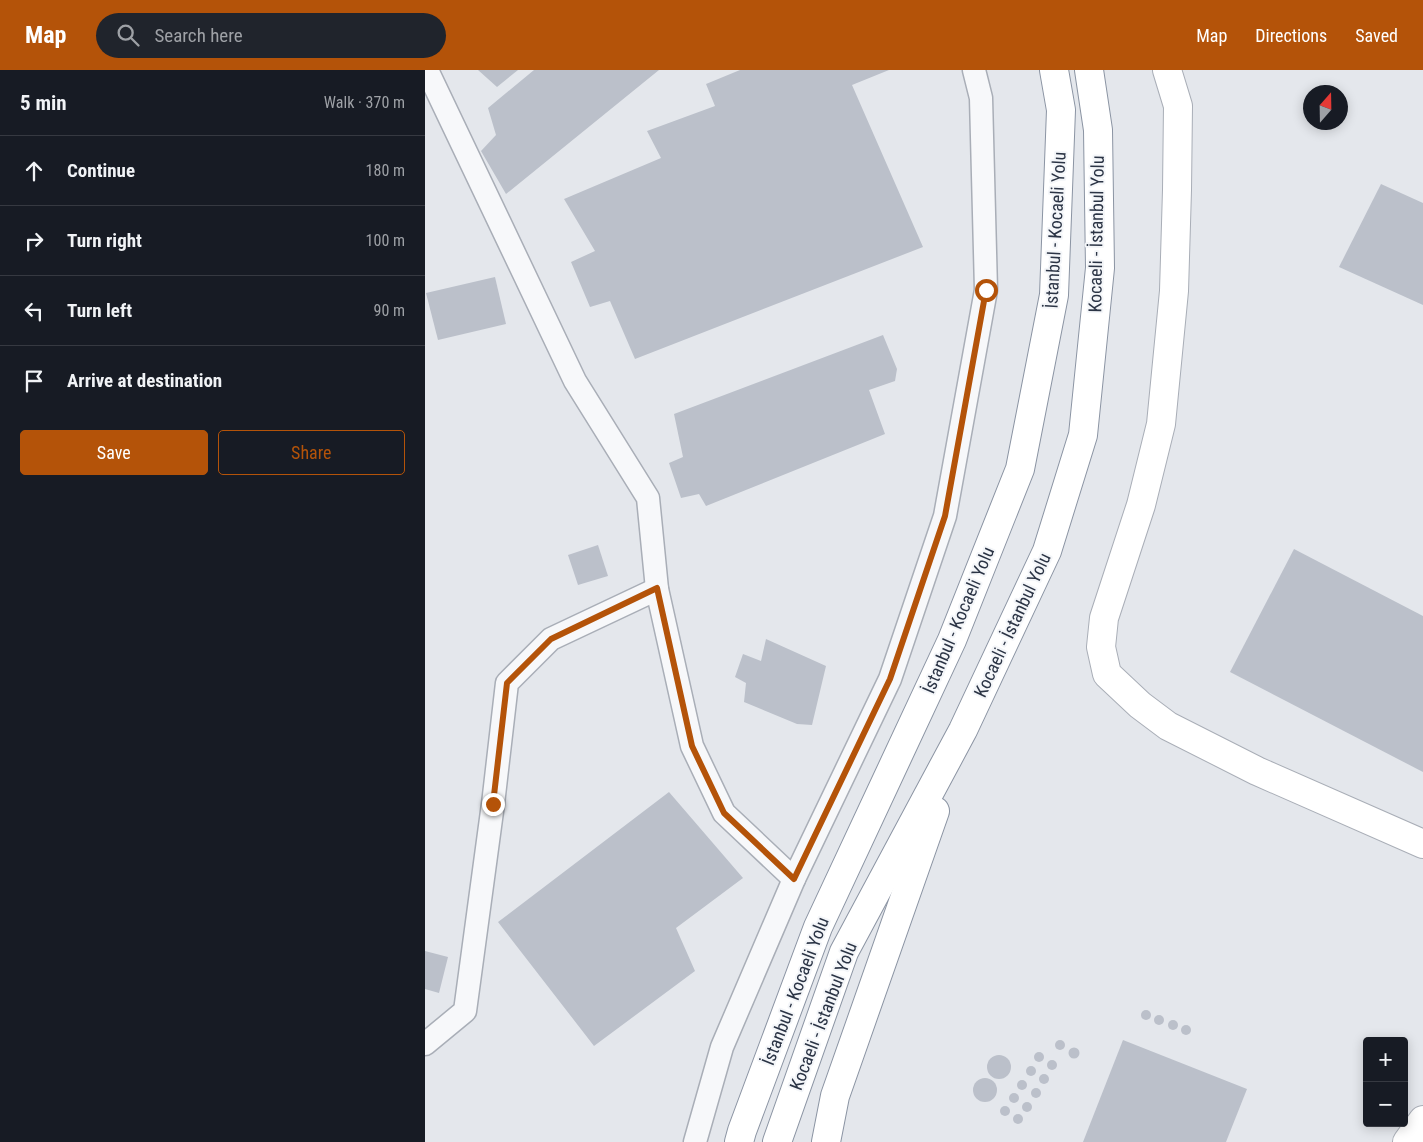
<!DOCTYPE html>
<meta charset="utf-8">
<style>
body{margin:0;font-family:"Roboto Condensed",sans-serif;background:#20242c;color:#f1f3f6}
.controls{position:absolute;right:15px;bottom:15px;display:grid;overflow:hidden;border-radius:5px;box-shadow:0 2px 12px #0003}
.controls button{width:45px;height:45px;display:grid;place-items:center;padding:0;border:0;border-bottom:1px solid #363941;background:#171b24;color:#f1f3f6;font:25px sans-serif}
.compass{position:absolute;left:878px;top:15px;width:45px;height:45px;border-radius:50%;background:#171b24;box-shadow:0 2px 12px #0003;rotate:20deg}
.stop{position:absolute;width:15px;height:15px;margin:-11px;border:4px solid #b45309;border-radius:50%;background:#fff}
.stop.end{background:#b45309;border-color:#fff;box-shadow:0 1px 5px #0008}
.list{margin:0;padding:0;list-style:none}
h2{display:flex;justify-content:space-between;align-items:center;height:65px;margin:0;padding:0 20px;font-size:21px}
h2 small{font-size:16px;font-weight:400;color:#9ea1a6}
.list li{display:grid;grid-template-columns:32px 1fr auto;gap:15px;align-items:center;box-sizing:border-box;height:70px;padding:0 20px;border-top:1px solid #363941}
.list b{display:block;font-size:19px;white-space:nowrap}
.list em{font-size:16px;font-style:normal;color:#9ea1a6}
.actions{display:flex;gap:10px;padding:15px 20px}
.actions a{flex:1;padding:11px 0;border:1px solid #b45309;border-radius:5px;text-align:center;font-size:18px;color:#b45309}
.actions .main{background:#b45309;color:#fff}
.icon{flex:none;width:28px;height:28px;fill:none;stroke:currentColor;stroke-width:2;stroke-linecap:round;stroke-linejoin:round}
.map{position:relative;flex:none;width:998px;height:1072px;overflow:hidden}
header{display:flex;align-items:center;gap:30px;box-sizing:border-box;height:70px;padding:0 25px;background:#b45309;color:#fff}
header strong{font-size:24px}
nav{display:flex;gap:28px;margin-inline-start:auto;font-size:18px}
.search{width:350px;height:45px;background:#20242c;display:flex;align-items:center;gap:12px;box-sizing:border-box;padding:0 18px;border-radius:28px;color:#9ea1a6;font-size:19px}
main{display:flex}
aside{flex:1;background:#171b24}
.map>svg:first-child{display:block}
.building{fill:#bbc0ca}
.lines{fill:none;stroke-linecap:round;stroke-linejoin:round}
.street-casing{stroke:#a9aeb7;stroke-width:25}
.secondary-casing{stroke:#a9aeb7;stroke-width:30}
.highway-casing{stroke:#8b94a3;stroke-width:30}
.street{stroke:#f7f8fa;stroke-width:22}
.secondary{stroke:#fff;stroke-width:28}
.highway{stroke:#fff;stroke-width:28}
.route{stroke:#b45309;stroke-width:6}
.labels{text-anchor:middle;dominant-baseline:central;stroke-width:4;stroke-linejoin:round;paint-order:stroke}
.street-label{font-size:18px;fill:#2b3445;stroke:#f4f6f9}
</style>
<header>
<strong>Map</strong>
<div class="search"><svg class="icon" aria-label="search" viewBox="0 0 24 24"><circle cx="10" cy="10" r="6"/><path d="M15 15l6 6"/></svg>Search here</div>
<nav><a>Map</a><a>Directions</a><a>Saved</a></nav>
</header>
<main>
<aside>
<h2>5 min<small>Walk · 370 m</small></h2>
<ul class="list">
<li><svg class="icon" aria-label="ahead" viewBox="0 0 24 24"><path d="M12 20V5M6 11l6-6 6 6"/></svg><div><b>Continue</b></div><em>180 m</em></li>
<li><svg class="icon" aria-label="right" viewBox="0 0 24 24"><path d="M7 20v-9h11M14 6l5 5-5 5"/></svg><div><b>Turn right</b></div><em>100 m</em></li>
<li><svg class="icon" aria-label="left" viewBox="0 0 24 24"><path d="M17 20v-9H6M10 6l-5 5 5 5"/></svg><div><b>Turn left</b></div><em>90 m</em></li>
<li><svg class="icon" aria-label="arrive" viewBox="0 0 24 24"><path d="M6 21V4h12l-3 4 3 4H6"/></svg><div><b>Arrive at destination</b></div></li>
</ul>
<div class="actions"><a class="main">Save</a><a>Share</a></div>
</aside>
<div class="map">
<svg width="998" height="1072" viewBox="0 0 998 1072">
<rect width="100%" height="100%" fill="#e4e7ec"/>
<g class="building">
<path d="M 53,0 L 93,0 L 72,17 Z"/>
<path d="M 109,0 L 234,0 L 81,124 L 56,81 L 71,65 L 63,38 Z"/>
<path d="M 315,0 L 464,0 L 427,15 L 498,177 L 210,289 L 185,231 L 165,237 L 146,192 L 170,181 L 139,129 L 236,88 L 222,61 L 290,36 L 281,14 Z"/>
<path d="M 956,114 L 998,133 L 998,235 L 914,197 Z"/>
<path d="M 70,207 L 81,254 L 13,270 L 1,223 Z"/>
<path d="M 458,265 L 472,299 L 470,311 L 444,320 L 460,364 L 281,436 L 274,424 L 256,428 L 244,393 L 258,387 L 249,344 Z"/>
<path d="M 173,475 L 183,506 L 153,515 L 143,485 Z"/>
<path d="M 869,479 L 998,546 L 998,702 L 805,602 Z"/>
<path d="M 341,569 L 401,596 L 387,655 L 372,654 L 319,632 L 321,613 L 310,607 L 318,584 L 336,591 Z"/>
<path d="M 244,722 L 318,808 L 251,858 L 270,901 L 169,976 L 73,852 Z"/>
<path d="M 0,881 L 23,887 L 14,923 L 0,919 Z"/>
<circle cx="721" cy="945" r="5"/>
<circle cx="734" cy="950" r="5"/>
<circle cx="748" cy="955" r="5"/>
<circle cx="761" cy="960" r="5"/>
<circle cx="635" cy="975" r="5"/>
<path d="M 698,970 L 822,1019 L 801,1072 L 658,1072 Z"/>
<circle cx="649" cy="983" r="5.5"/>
<circle cx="614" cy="987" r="5"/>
<circle cx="574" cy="997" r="12"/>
<circle cx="627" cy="995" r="5"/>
<circle cx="606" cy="1001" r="5"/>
<circle cx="619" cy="1009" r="5"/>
<circle cx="560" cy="1020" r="12"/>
<circle cx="597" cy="1015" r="5"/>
<circle cx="611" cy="1023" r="5"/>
<circle cx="589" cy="1028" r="5"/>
<circle cx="602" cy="1037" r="5"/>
<circle cx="580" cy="1041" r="5"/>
<circle cx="593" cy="1049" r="5"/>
</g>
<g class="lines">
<g class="street-casing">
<g id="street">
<path d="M 2,0 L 150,311 L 223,428 L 232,519 L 267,676 L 299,743 L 369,809"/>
<path d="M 0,974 L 40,941 L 68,734 L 82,613 L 126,569 L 232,519"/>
<path d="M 270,1072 L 297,977 L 369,809 L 465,609 L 520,446 L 561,220 L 556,28 L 549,0"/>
</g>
</g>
<g class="secondary-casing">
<g id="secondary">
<path d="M 742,0 L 753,36 L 752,120 L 749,221 L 736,354 L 716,435 L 679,548 L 676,577 L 682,604 L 715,635 L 743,656 L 832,701 L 998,774"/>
<path d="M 982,1072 L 998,1050"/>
</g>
</g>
<g class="highway-casing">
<g id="highway">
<path d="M 314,1072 L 317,1061 L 393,857 L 527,570 L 595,399 L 629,225 L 636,40 L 629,0"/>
<path d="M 352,1072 L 419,882 L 538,660 L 622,481 L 658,365 L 675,198 L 673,60 L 664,0"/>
<path d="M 401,1072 L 410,1026 L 510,741"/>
</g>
</g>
<use href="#street" class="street"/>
<use href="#secondary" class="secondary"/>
<use href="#highway" class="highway"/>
</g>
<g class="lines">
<path class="route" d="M 68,734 L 82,613 L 126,569 L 232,518 L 267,676 L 299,743 L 369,809 L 465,609 L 520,446 L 561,220"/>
</g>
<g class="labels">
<g class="street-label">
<text transform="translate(630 160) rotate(-87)">İstanbul - Kocaeli Yolu</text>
<text transform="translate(671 164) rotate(-89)">Kocaeli - İstanbul Yolu</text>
<text transform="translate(533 550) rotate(-67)">İstanbul - Kocaeli Yolu</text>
<text transform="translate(587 555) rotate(-65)">Kocaeli - İstanbul Yolu</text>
<text transform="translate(370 921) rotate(-69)">İstanbul - Kocaeli Yolu</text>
<text transform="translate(398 946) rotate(-69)">Kocaeli - İstanbul Yolu</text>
</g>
</g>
</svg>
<div class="controls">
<button>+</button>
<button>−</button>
</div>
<svg class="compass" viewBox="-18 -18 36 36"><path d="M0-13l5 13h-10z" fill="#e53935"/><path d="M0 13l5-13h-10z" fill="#9ea1a6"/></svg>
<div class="stop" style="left:561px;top:220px"></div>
<div class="stop end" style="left:68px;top:734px"></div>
</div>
</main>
